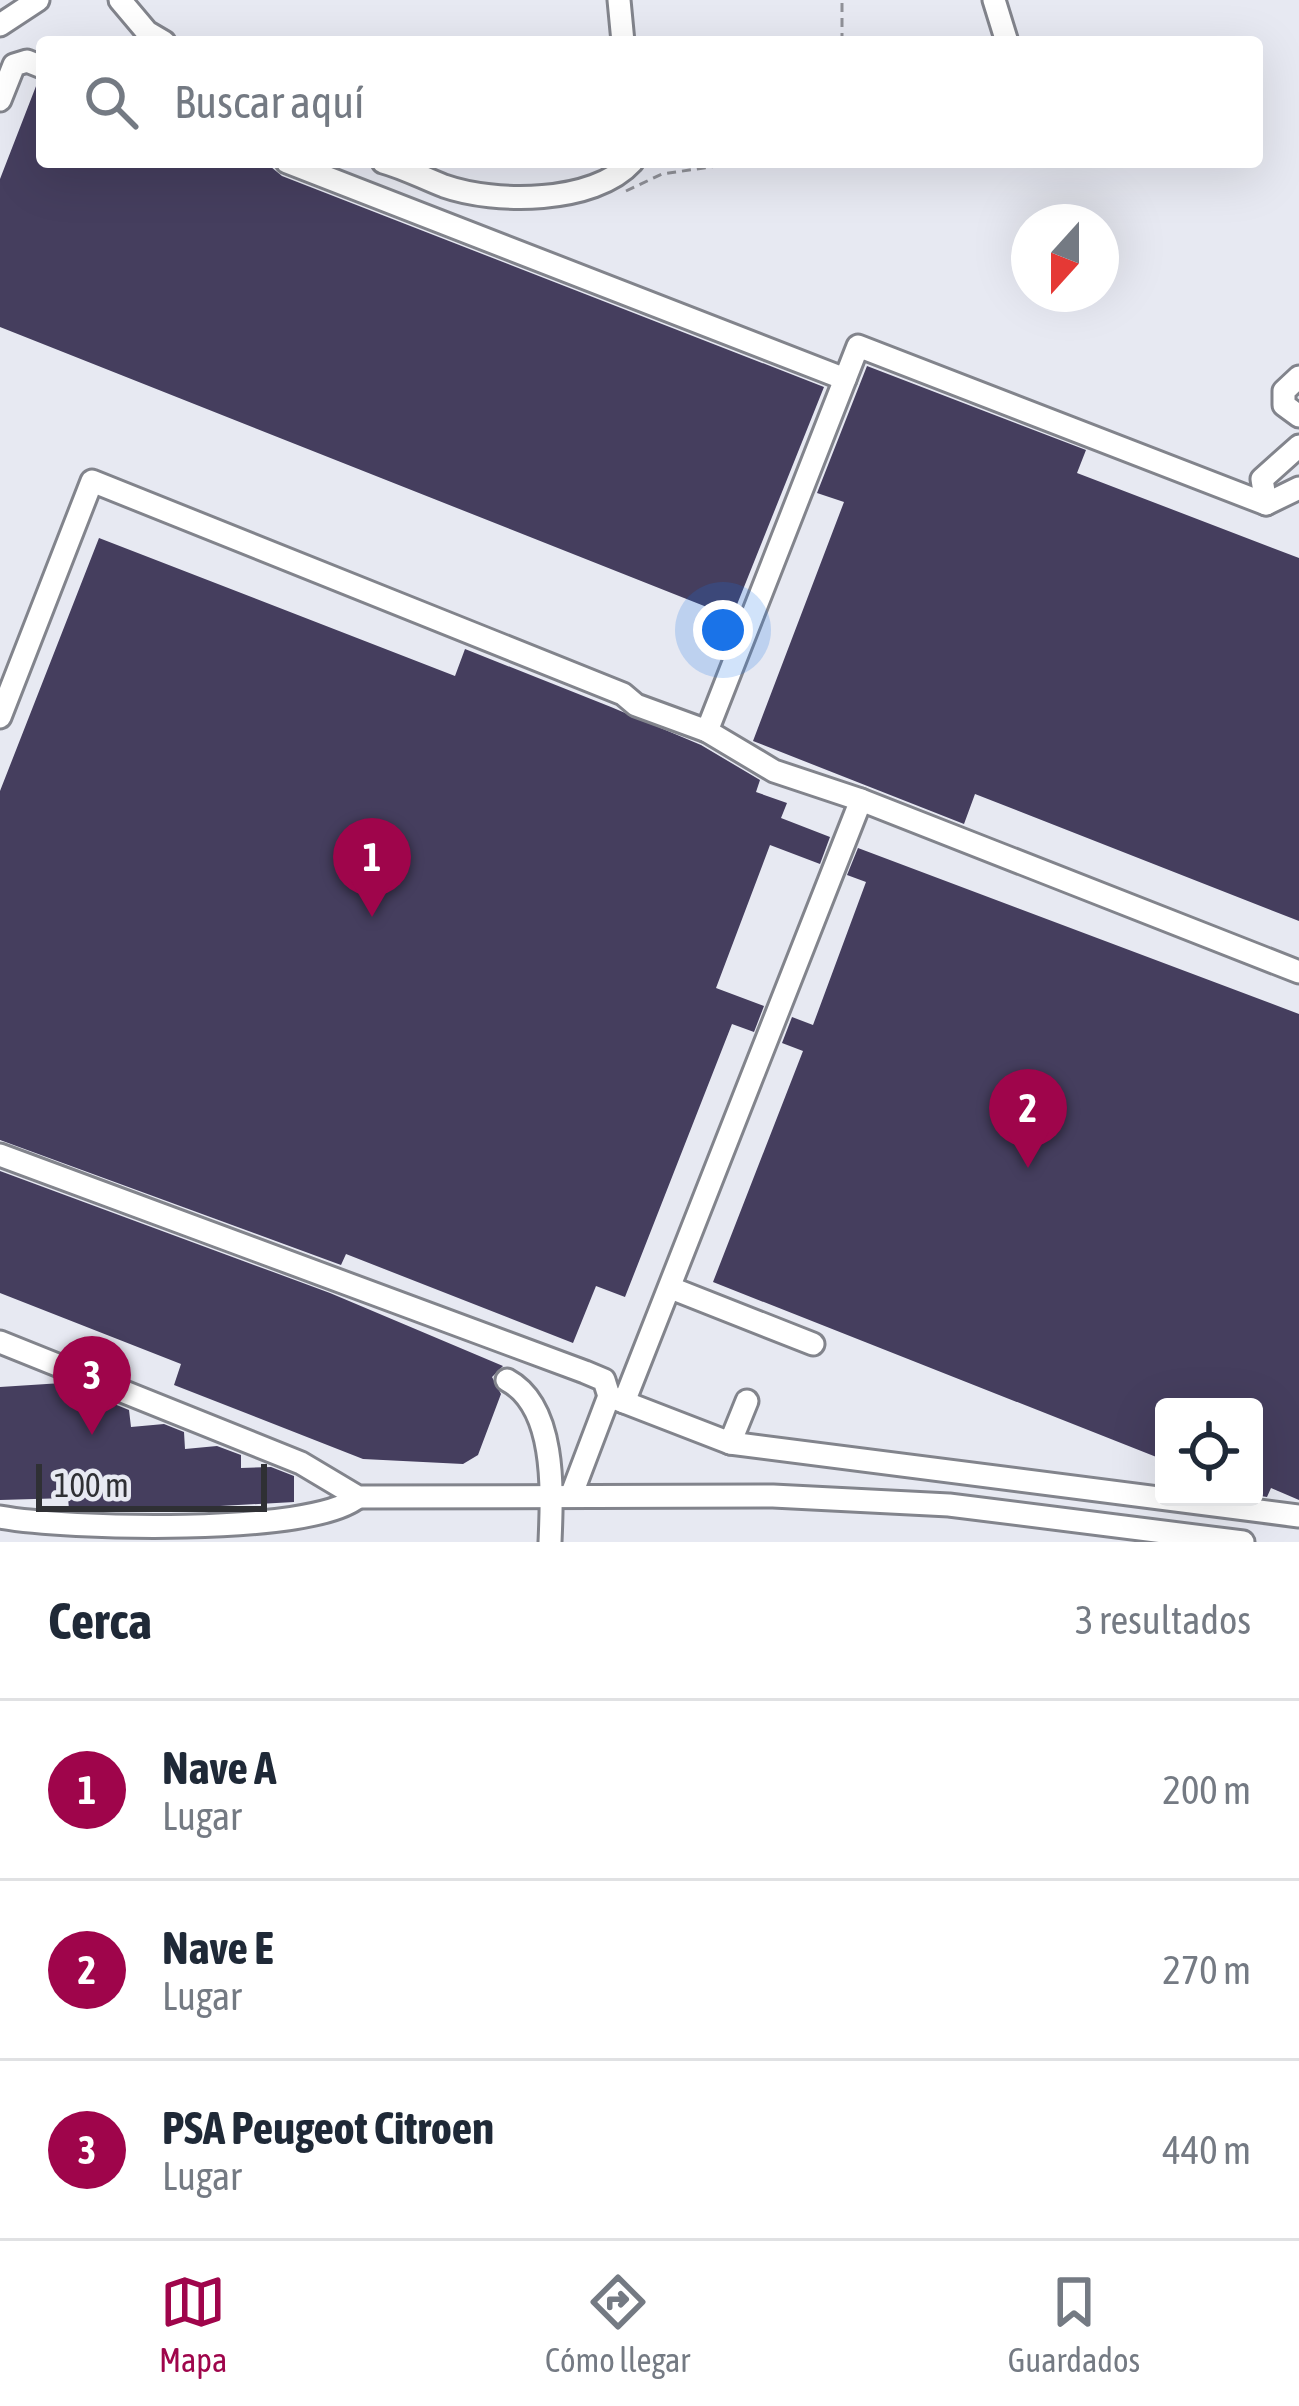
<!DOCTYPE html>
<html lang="es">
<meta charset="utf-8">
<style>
body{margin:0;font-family:"Asap Condensed",sans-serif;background:#f6f6f7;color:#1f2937}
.controls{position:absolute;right:36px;bottom:36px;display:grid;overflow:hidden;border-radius:12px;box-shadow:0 12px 48px #0002}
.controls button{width:108px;height:108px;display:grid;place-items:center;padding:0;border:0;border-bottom:3px solid #e0e1e3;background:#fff;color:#1f2937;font:60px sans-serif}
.compass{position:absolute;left:1011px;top:204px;width:108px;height:108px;border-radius:50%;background:#fff;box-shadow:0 12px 48px #0002;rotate:201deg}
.scale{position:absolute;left:36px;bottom:30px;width:231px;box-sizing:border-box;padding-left:12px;border:6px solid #2f3034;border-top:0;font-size:33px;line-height:42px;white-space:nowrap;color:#2f3034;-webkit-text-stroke:9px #e7e9f2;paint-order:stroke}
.you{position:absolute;left:723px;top:630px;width:42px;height:42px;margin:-30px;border:9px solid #fff;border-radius:50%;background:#1a73e8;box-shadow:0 0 0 18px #1a73e833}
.badge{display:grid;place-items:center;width:78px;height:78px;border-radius:50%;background:#9f054b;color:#fff;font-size:39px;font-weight:700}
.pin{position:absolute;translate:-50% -99px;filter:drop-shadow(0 3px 6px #0008)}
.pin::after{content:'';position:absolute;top:63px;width:42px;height:36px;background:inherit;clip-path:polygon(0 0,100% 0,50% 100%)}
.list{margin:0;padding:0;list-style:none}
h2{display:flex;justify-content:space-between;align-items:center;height:156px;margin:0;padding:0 48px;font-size:51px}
h2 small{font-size:39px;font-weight:400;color:#747a83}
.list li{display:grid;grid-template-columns:78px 1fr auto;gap:36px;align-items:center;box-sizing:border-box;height:180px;padding:0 48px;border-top:3px solid #e0e1e3}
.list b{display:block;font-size:45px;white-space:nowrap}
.list p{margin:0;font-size:39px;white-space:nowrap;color:#747a83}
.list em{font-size:39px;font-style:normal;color:#747a83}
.icon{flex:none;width:66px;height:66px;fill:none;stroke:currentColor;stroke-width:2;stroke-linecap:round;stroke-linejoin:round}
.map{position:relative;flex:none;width:1299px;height:1542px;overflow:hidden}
.search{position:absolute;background:#fff;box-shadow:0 12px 48px #0002;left:36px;right:36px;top:36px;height:132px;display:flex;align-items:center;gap:30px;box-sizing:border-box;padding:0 42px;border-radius:12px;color:#747a83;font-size:45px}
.sheet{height:696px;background:#fff}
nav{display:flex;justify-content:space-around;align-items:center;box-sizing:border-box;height:168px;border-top:3px solid #e0e1e3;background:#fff;font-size:33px;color:#747a83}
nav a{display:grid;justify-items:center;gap:6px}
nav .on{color:#9f054b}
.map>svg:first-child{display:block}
.building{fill:#453e5e}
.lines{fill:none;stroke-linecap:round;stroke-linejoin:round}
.minor-casing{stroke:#82848c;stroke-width:27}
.path{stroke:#909198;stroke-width:3;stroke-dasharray:9 6;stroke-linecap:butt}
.minor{stroke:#fff;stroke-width:21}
</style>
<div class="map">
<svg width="1299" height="1542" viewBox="0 0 1299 1542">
<rect width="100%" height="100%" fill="#e7e9f2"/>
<g class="building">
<path d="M 38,81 L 42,162 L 265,162 L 282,176 L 824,387 L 732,617 L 0,327 L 0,179 Z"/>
<path d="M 867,366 L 1086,450 L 1077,473 L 1299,558 L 1299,921 L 975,794 L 964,824 L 753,741 L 844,502 L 817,493 Z"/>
<path d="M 99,538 L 455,676 L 465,649 L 611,707 L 701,745 L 760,780 L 756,792 L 787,803 L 781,818 L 830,837 L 820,864 L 770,845 L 716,988 L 764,1006 L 754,1032 L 732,1024 L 625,1297 L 596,1286 L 573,1343 L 346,1254 L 341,1265 L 0,1140 L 0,791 Z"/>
<path d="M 858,848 L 1299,1014 L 1299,1500 L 1271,1488 L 1267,1497 L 1254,1495 L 1254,1407 L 1164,1407 L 1164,1460 L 713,1282 L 803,1051 L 782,1043 L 792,1017 L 813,1025 L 866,882 L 847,875 Z"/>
<path d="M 0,1171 L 330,1293 L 503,1366 L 492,1377 L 501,1394 L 478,1455 L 463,1464 L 363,1459 L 174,1385 L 181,1364 L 0,1293 Z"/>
<path d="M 62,1383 L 73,1387 L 74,1403 L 107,1401 L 129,1410 L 131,1427 L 164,1424 L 184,1432 L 185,1449 L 217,1446 L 241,1455 L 241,1468 L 271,1467 L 294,1476 L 294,1502 L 130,1511 L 69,1509 L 68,1498 L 0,1500 L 0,1387 Z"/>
</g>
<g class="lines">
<g class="minor-casing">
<g id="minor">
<path d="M 120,0 L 147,32 L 164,42"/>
<path d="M 619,0 L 623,42"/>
<path d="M 994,0 L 1007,42"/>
<path d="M 0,25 L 38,0"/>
<path d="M 0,100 L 14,65 L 27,61 L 42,67"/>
<path d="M 287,162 L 845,379"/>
<path d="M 383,162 C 405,168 423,178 444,186 C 495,204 594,204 632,162"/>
<path d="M 1299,377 L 1284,391 L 1284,405 L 1299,416"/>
<path d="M 1266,504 L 1262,479 L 1299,446"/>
<path d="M 0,717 L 92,481 L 623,694 L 636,705 L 707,731 L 774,771 L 861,800 L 1299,972"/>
<path d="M 707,731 L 858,346 L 1266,504 L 1299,488"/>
<path d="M 0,1155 L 585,1372 L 604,1380 L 609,1396 L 624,1402 L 861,800"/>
<path d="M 671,1288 L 813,1344"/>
<path d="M 0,1342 L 301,1463 L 358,1497 L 773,1496 L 949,1505 L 1243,1542"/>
<path d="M 507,1380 C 557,1407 552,1493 550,1542"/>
<path d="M 624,1402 L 730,1443 L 747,1401"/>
<path d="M 730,1443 L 1299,1516"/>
<path d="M 571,1496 L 609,1396"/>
<path d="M 0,1517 C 65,1529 311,1536 358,1497"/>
</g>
</g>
<g class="path">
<path d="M 842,42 L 842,0"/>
<path d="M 626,191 L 662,174 L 745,162"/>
</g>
<use href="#minor" class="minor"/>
</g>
</svg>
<div class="controls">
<button><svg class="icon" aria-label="locate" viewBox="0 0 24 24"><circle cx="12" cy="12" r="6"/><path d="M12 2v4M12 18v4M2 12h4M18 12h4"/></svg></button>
</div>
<svg class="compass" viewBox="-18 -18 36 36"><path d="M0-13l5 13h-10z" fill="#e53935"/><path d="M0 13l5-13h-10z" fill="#747a83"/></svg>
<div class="scale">100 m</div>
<div class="you"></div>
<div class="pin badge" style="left:372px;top:917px">1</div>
<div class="pin badge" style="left:1028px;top:1168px">2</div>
<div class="pin badge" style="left:92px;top:1435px">3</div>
<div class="search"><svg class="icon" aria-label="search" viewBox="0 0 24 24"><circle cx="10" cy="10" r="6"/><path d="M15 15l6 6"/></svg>Buscar aquí</div>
</div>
<section class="sheet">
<h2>Cerca<small>3 resultados</small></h2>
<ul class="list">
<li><span class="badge">1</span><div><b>Nave A</b><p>Lugar</p></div><em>200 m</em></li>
<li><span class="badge">2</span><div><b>Nave E</b><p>Lugar</p></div><em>270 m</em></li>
<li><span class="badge">3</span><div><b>PSA Peugeot Citroen</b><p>Lugar</p></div><em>440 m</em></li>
</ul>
</section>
<nav>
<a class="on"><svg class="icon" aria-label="map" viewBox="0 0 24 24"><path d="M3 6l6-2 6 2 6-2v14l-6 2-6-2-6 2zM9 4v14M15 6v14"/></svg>Mapa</a>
<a><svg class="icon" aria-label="directions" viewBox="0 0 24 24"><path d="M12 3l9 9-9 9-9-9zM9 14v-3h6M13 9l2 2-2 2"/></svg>Cómo llegar</a>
<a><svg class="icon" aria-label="saved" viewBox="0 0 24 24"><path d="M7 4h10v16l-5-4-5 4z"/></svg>Guardados</a>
</nav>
